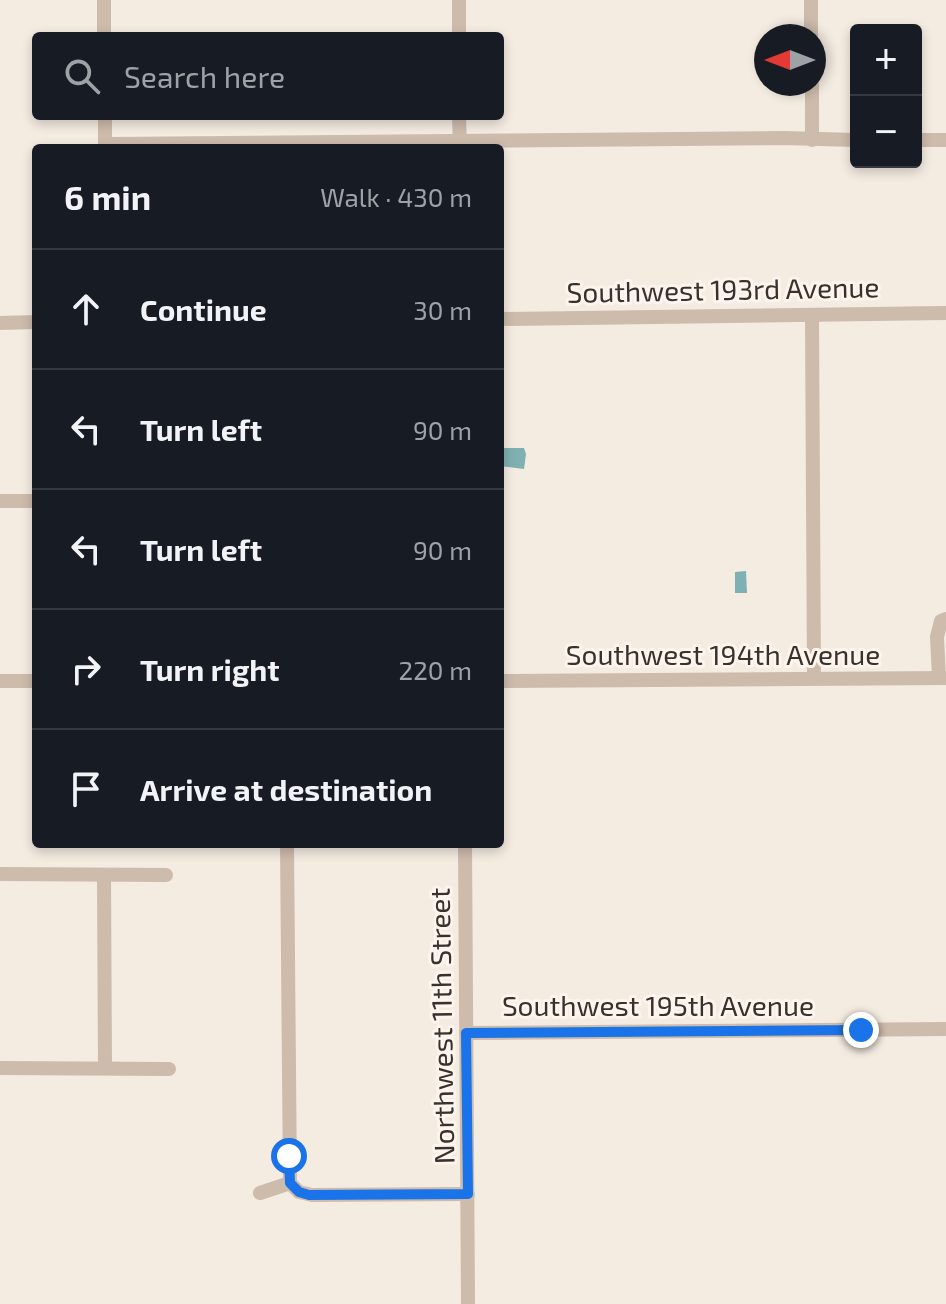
<!DOCTYPE html>
<meta charset="utf-8">
<style>
body{margin:0;font-family:"Exo 2",sans-serif;background:#20242c;color:#f1f3f6}
.controls{position:absolute;right:24px;top:24px;display:grid;overflow:hidden;border-radius:8px;box-shadow:0 4px 12px #0003}
.controls button{width:72px;height:72px;display:grid;place-items:center;padding:0;border:0;border-bottom:2px solid #363941;background:#171b24;color:#f1f3f6;font:40px sans-serif}
.compass{position:absolute;left:754px;top:24px;width:72px;height:72px;border-radius:50%;background:#171b24;box-shadow:0 4px 12px #0003;rotate:270deg}
.stop{position:absolute;width:24px;height:24px;margin:-18px;border:6px solid #1a73e8;border-radius:50%;background:#fff}
.stop.end{background:#1a73e8;border-color:#fff;box-shadow:0 2px 8px #0008}
.list{margin:0;padding:0;list-style:none}
h2{display:flex;justify-content:space-between;align-items:center;height:104px;margin:0;padding:0 32px;font-size:34px}
h2 small{font-size:26px;font-weight:400;color:#9ea1a6}
.list li{display:grid;grid-template-columns:52px 1fr auto;gap:24px;align-items:center;box-sizing:border-box;height:120px;padding:0 32px;border-top:2px solid #363941}
.list b{display:block;font-size:30px;white-space:nowrap}
.list em{font-size:26px;font-style:normal;color:#9ea1a6}
.icon{flex:none;width:44px;height:44px;fill:none;stroke:currentColor;stroke-width:2;stroke-linecap:round;stroke-linejoin:round}
.map{position:relative;flex:none;width:946px;height:1304px;overflow:hidden}
.search{position:absolute;background:#171b24;box-shadow:0 4px 12px #0003;left:32px;top:32px;width:472px;height:88px;display:flex;align-items:center;gap:20px;box-sizing:border-box;padding:0 28px;border-radius:8px;color:#9ea1a6;font-size:30px}
.panel{position:absolute;background:#171b24;box-shadow:0 4px 12px #0003;left:32px;top:144px;width:472px;height:704px;border-radius:8px}
.map>svg:first-child{display:block}
.water{fill:#7fb0b2}
.lines{fill:none;stroke-linecap:round;stroke-linejoin:round}
.street{stroke:#cdbbac;stroke-width:14}
.route{stroke:#1a73e8;stroke-width:10}
.labels{text-anchor:middle;dominant-baseline:central;stroke-width:6;stroke-linejoin:round;paint-order:stroke}
.street-label{font-size:28px;fill:#3b302b;stroke:#fbf5ee}
</style>
<div class="map">
<svg width="946" height="1304" viewBox="0 0 946 1304">
<rect width="100%" height="100%" fill="#f4ebe1"/>
<g class="water">
<path d="M 500,448 L 524,448 L 526,454 L 524,469 L 500,466 Z"/>
<path d="M 746,571 L 747,593 L 735,593 L 735,572 Z"/>
</g>
<g class="lines">
<g class="street">
<path d="M 104,0 L 104,36"/>
<path d="M 459,0 L 459,36"/>
<path d="M 811,0 L 811,36"/>
<path d="M 812,84 L 812,140"/>
<path d="M 105,116 L 105,148"/>
<path d="M 459,116 L 460,148"/>
<path d="M 916,140 L 946,140"/>
<path d="M 105,144 L 784,138 L 856,140"/>
<path d="M 812,315 L 814,678"/>
<path d="M 500,319 L 946,313"/>
<path d="M 0,323 L 36,322"/>
<path d="M 0,501 L 36,501"/>
<path d="M 939,678 L 937,637 L 941,621 L 946,619"/>
<path d="M 0,681 L 36,681"/>
<path d="M 500,681 L 946,678"/>
<path d="M 287,844 L 290,1183"/>
<path d="M 465,844 L 468,1304"/>
<path d="M 0,874 L 166,875"/>
<path d="M 104,875 L 105,1067"/>
<path d="M 466,1033 L 946,1029"/>
<path d="M 0,1068 L 169,1069"/>
<path d="M 290,1183 L 299,1192 L 312,1195 L 468,1194"/>
<path d="M 260,1193 L 290,1183"/>
</g>
</g>
<g class="lines">
<path class="route" d="M 289,1156 L 290,1183 L 299,1192 L 309,1195 L 468,1194 L 466,1033 L 861,1030"/>
</g>
<g class="labels">
<g class="street-label">
<text transform="translate(723 289) rotate(-1)">Southwest 193rd Avenue</text>
<text x="723" y="654">Southwest 194th Avenue</text>
<text x="658" y="1005">Southwest 195th Avenue</text>
<text transform="translate(441 1026) rotate(-91)">Northwest 11th Street</text>
</g>
</g>
</svg>
<div class="controls">
<button>+</button>
<button>−</button>
</div>
<svg class="compass" viewBox="-18 -18 36 36"><path d="M0-13l5 13h-10z" fill="#e53935"/><path d="M0 13l5-13h-10z" fill="#9ea1a6"/></svg>
<div class="stop" style="left:289px;top:1156px"></div>
<div class="stop end" style="left:861px;top:1030px"></div>
<div class="search"><svg class="icon" aria-label="search" viewBox="0 0 24 24"><circle cx="10" cy="10" r="6"/><path d="M15 15l6 6"/></svg>Search here</div>
<section class="panel">
<h2>6 min<small>Walk · 430 m</small></h2>
<ul class="list">
<li><svg class="icon" aria-label="ahead" viewBox="0 0 24 24"><path d="M12 20V5M6 11l6-6 6 6"/></svg><div><b>Continue</b></div><em>30 m</em></li>
<li><svg class="icon" aria-label="left" viewBox="0 0 24 24"><path d="M17 20v-9H6M10 6l-5 5 5 5"/></svg><div><b>Turn left</b></div><em>90 m</em></li>
<li><svg class="icon" aria-label="left" viewBox="0 0 24 24"><path d="M17 20v-9H6M10 6l-5 5 5 5"/></svg><div><b>Turn left</b></div><em>90 m</em></li>
<li><svg class="icon" aria-label="right" viewBox="0 0 24 24"><path d="M7 20v-9h11M14 6l5 5-5 5"/></svg><div><b>Turn right</b></div><em>220 m</em></li>
<li><svg class="icon" aria-label="arrive" viewBox="0 0 24 24"><path d="M6 21V4h12l-3 4 3 4H6"/></svg><div><b>Arrive at destination</b></div></li>
</ul>
</section>
</div>
